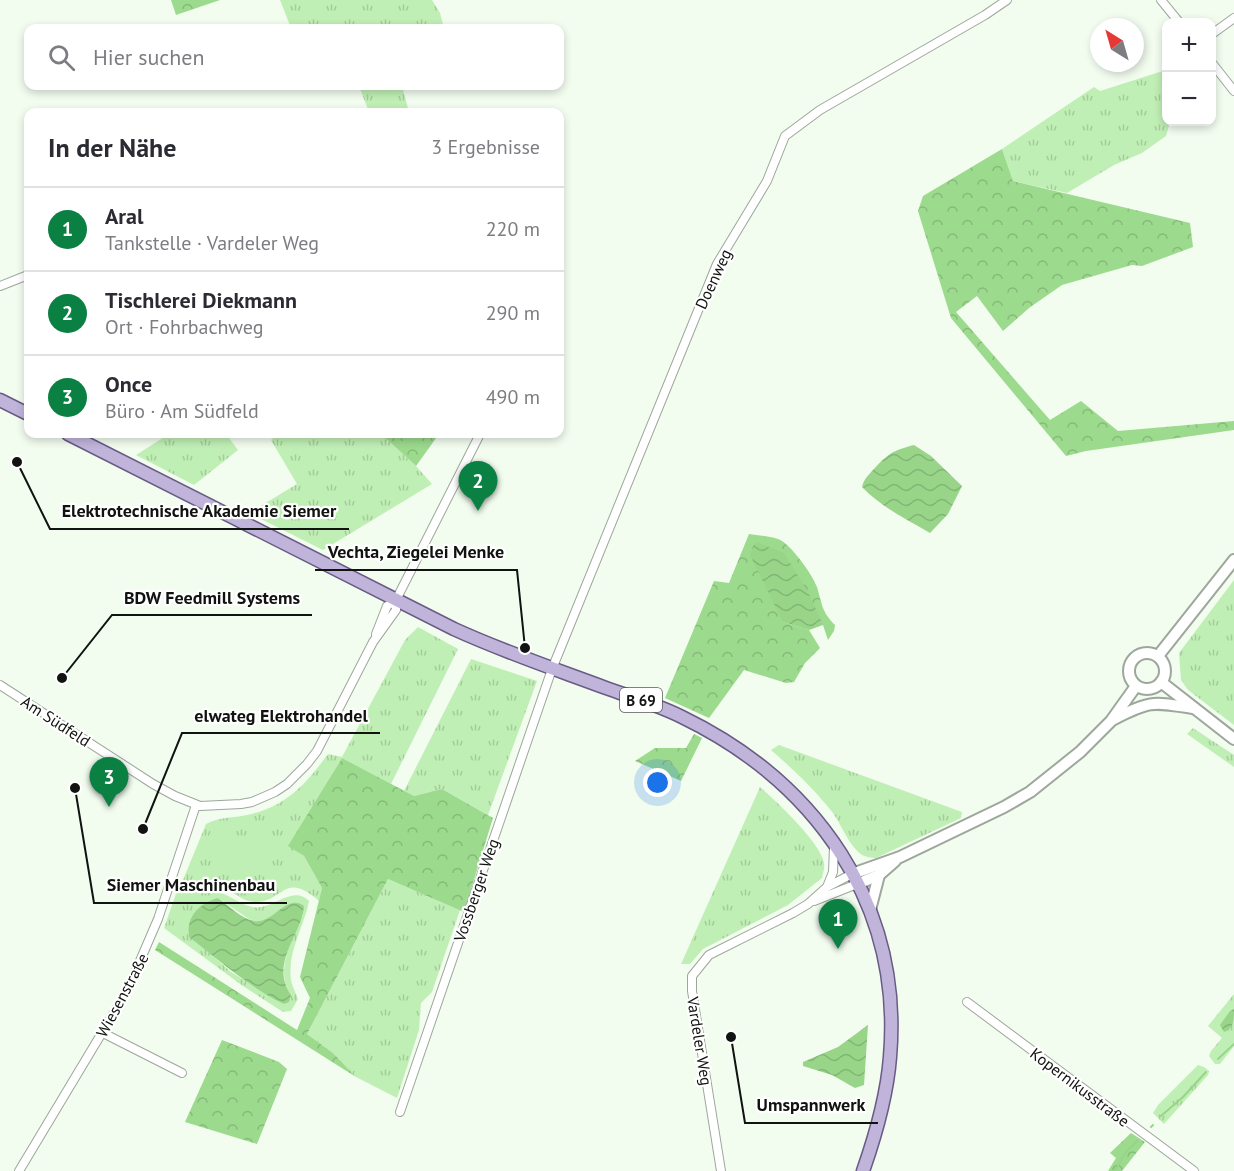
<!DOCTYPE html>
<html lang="de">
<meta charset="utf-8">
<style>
body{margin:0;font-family:"PT Sans",sans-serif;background:#f2f2f3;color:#2b2b33}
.controls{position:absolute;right:18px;top:18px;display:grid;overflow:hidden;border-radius:12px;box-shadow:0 3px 9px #0003}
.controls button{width:54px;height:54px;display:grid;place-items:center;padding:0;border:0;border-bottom:2px solid #e1e1e2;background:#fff;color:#2b2b33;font:30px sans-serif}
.compass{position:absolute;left:1090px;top:18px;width:54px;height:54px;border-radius:50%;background:#fff;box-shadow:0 3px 9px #0003;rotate:323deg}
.you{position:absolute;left:658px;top:783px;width:21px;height:21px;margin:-15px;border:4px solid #fff;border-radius:50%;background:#1a73e8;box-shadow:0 0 0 9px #1a73e833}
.badge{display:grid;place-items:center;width:39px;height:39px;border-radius:50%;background:#0b8043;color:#fff;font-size:20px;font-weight:700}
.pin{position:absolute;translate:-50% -50px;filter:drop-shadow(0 2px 3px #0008)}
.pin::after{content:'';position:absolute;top:32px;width:21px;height:18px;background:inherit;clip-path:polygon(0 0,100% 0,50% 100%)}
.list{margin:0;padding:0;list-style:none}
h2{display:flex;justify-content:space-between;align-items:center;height:78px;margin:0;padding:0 24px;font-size:26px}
h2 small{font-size:20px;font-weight:400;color:#7c7c81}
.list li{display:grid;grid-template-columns:39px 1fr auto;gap:18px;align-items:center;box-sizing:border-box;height:84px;padding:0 24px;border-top:2px solid #e1e1e2}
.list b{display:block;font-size:22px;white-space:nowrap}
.list p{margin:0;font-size:20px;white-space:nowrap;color:#7c7c81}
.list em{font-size:20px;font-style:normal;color:#7c7c81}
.icon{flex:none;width:33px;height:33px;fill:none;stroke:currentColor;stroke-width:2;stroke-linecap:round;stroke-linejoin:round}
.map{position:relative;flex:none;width:1234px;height:1171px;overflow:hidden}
.search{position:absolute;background:#fff;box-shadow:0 3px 9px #0003;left:24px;top:24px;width:540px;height:66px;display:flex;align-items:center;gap:15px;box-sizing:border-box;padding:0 21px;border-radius:12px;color:#7c7c81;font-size:22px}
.panel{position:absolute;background:#fff;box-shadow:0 3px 9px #0003;left:24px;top:108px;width:540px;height:330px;border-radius:12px}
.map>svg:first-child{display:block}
.grass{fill:url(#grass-tufts);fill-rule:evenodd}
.forest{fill:url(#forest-crowns)}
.garden{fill:#c0efb5}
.water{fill:url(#water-waves)}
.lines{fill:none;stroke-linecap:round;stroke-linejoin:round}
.stream{stroke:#98d589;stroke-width:2}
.minor-casing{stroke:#9da79b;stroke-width:10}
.secondary-casing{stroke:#9da79b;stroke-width:14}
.primary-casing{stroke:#685b84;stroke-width:15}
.minor{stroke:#fff;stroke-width:8}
.secondary{stroke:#fff;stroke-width:10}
.primary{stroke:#c1b4db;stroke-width:12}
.labels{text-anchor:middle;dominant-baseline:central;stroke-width:4.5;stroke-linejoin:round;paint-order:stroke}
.shield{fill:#fff;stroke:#585a57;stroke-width:1.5}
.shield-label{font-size:15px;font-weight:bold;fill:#10130f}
.street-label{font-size:16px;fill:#10130f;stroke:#fff}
.leader{fill:none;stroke:#10130f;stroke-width:2}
.callout-dot{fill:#10130f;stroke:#fff;stroke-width:2}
.callout-label{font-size:18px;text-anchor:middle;font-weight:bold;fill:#10130f;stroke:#fff;stroke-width:4.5;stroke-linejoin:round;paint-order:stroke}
</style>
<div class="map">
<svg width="1234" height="1171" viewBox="0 0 1234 1171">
<defs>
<pattern id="grass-tufts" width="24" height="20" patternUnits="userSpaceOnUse" patternTransform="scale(1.5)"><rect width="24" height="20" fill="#c0efb5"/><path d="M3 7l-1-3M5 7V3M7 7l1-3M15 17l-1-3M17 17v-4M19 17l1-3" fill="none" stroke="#a4cc9a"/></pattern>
<pattern id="forest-crowns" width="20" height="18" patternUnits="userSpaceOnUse" patternTransform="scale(1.5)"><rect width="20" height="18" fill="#9cda8d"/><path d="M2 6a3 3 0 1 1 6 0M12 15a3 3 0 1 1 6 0" fill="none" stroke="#85ba78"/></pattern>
<pattern id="water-waves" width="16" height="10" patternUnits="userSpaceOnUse" patternTransform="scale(1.5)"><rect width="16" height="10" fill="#98d589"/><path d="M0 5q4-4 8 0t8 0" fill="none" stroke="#82b675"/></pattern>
</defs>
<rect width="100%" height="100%" fill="#f2fcef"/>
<g class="grass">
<path d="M 280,0 L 432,0 L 440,13 L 444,28 L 291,28 Z"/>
<path d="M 1166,70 L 1166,122 L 1170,122 L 1166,136 L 1142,153 L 1114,165 L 1067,193 L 1013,181 L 1002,149 L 1094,87 L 1100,91 Z"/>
<path d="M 359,86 L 402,86 L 409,112 L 369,112 Z"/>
<path d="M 169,434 L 226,434 L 238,450 L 194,485 L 136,455 Z"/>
<path d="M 271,434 L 381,434 L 416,466 L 432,484 L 323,550 L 249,513 L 297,484 L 271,440 L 274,437 Z"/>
<path d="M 1234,580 L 1234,725 L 1188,690 L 1181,680 L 1179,653 Z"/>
<path d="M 418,627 L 458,649 L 391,784 L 342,758 L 289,846 L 304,856 L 322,888 L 319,901 C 284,870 284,902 255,902 C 244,902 235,893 225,889 C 211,884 197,886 183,880 L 206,824 C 219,817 233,818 247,815 C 286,807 306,784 328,754 L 342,757 L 405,640 Z"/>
<path d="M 471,659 L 537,681 L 488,815 L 442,789 L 414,796 L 404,791 Z"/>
<path d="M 1193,728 L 1234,755 L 1234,767 L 1187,734 Z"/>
<path d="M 779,745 L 962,812 L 961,818 L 876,858 C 871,858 866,857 862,855 C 849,846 842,826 833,813 C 814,789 794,770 771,750 Z"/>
<path d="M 760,787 C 776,801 821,843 824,863 C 825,868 823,873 822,878 L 788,905 L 703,949 L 690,964 L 681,964 Z"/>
<path d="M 388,879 L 460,910 L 432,992 L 421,1003 L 419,1030 L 397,1098 L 356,1077 L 333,1053 L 307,1034 Z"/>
<path d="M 179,885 C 193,890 208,888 221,893 C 234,897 247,910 261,907 C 277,905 294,886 309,901 C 304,927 287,952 291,980 C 292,986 296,993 298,999 L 291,1011 L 283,1012 L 243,986 L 164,928 ZM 218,898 L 252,921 L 263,922 L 292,903 L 303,914 C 292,938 274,970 291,995 L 284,1004 L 231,972 L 212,955 Z"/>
<path d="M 1234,994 L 1234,1046 L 1220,1064 L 1215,1064 L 1209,1056 L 1211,1051 L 1222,1038 L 1208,1026 Z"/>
<path d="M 1198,1065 L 1204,1067 L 1209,1071 L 1208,1075 L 1164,1124 L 1153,1113 L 1158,1105 Z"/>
</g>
<g class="forest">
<path d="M 171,0 L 220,0 L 176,15 Z"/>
<path d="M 1002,149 L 1013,181 L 1190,223 L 1193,247 L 1142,266 L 1132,265 L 1062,285 L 1029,308 L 1003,331 L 977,296 L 956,312 L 1050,420 L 1081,401 L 1118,431 L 1234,421 L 1234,430 L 1086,451 L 1066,456 L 951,318 L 918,211 L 923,196 Z"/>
<path d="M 381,434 L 439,434 L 416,466 Z"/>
<path d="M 749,534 C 759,536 774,536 782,541 C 793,548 812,574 817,587 C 822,603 821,611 835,625 L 834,631 L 828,640 L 823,625 L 783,622 L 809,630 L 820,648 L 805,663 L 794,682 L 786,683 L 744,670 L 709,718 L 665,698 L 714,581 L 729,583 Z"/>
<path d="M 694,734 L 702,738 L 681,781 L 635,761 L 655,748 L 686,748 Z"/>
<path d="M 342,758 L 414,796 L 442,789 L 493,818 L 464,912 L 388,879 L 307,1034 L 333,1053 L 356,1077 L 155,950 L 159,942 L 297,1030 L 310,998 L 300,977 L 322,888 L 304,856 L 288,846 Z"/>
<path d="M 222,1040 L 279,1062 L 287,1069 L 257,1144 L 185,1122 Z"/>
<path d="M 1131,1133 L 1145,1142 L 1122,1171 L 1108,1171 L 1116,1158 L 1110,1153 Z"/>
</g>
<path class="garden" d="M 212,827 L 275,850 L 265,877 L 203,853 Z"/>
<g class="water">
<path d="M 914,445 L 931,456 L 962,486 L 948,514 L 930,533 C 906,519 881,507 862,487 C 864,479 867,477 872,471 C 888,454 891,451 914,445 Z"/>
<path d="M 756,542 L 784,553 L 808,592 L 823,625 L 809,630 L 783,622 L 750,555 Z"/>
<path d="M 218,898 C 228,905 242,919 254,921 C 273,925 286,893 304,906 C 302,935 269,962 291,995 L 289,1002 L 284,1004 C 249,987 220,961 189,937 C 186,916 199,904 218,898 Z"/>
<path d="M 1234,1009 C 1234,1019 1234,1029 1224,1032 L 1220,1025 L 1230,1011 Z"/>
<path d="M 868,1025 L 864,1085 L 855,1088 L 832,1075 L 803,1066 L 803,1062 L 838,1047 Z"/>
</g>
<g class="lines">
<g class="stream">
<path d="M 1218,1059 L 1234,1044"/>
<path d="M 1161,1116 L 1183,1097 L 1206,1072"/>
<path d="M 1151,1127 L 1153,1125"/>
<path d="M 1115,1171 L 1125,1153 L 1138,1140"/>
</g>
<g class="minor-casing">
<g id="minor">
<path d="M 1161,0 L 1179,22"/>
<path d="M 1212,34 L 1234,18"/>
<path d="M 1212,63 L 1234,91"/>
<path d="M 0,286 L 28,275"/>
<path d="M 376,634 L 387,606 L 396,600"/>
<path d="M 0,685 L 153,784 L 175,796 L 200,806 L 241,804 L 252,802 L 275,792 L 287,784 L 307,764 L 317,751 L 373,642 L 396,610 L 396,600 L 480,434"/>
<path d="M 827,887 L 833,872 L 834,847"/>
<path d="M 814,901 L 857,884"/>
<path d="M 967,1002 L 1194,1171"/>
<path d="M 103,1033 L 182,1073"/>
<path d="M 400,1112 L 552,669 L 717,264 L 767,181 L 785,136 L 820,110 L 985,15 L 1007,0"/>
<path d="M 19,1171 L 127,991 L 158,919 L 196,805"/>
<path d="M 721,1171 L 692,991 L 692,976 L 709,955 L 793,913 L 808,904 L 827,887 L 852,874"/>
</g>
</g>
<g class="secondary-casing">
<g id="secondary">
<circle cx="1147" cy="671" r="18"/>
<path d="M 1158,656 L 1234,560"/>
<path d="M 1161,682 L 1234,739"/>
<path d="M 1114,719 C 1151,700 1153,702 1193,708"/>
<path d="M 852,874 L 900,857 L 1004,807 L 1030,792 L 1080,752 L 1111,721 L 1136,686"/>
<path d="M 857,884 L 879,875 L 895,861"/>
<path d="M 870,910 L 879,875"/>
</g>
</g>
<g class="primary-casing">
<g id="primary">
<path d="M 0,400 L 28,414"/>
<path d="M 68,434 L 454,629 C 504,652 555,669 606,688 C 631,697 658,705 682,717 C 816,782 903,904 890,1057 C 887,1096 876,1134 863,1171"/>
</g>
</g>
<use href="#minor" class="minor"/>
<use href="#secondary" class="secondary"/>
<use href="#primary" class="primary"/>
</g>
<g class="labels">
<rect class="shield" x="620" y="688" width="42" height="24" rx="4.5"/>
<g class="shield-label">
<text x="641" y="700">B 69</text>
</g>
<g class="street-label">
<text transform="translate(713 279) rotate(-65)">Doenweg</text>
<text transform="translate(56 721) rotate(33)">Am Südfeld</text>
<text transform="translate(476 890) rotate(-71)">Vossberger Weg</text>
<text transform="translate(122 995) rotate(-62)">Wiesenstraße</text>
<text transform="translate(700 1041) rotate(81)">Vardeler Weg</text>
<text transform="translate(1080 1087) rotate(37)">Kopernikusstraße</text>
</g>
</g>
<path class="leader" d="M17 462L50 529H349M525 648L517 570H315M62 678L112 615H312M143 829L182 733H380M75 788L94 903H287M731 1037L745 1123H878"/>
<g class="callout-dot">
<circle cx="17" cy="462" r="6"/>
<circle cx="525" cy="648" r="6"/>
<circle cx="62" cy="678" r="6"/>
<circle cx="143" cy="829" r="6"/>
<circle cx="75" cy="788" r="6"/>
<circle cx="731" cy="1037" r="6"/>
</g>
<g class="callout-label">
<text x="199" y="517">Elektrotechnische Akademie Siemer</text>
<text x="416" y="558">Vechta, Ziegelei Menke</text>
<text x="212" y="604">BDW Feedmill Systems</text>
<text x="281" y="722">elwateg Elektrohandel</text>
<text x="191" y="891">Siemer Maschinenbau</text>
<text x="811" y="1111">Umspannwerk</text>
</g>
</svg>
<div class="controls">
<button>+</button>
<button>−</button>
</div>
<svg class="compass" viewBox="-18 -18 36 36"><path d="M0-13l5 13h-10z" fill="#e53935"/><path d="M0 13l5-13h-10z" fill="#7c7c81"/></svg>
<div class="you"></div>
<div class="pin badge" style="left:838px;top:949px">1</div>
<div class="pin badge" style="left:478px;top:511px">2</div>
<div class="pin badge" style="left:109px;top:807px">3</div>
<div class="search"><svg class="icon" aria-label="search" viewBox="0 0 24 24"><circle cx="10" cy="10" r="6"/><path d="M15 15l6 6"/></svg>Hier suchen</div>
<section class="panel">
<h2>In der Nähe<small>3 Ergebnisse</small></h2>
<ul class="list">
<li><span class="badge">1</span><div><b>Aral</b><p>Tankstelle · Vardeler Weg</p></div><em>220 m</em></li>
<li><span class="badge">2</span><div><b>Tischlerei Diekmann</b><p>Ort · Fohrbachweg</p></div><em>290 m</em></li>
<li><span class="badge">3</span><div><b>Once</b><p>Büro · Am Südfeld</p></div><em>490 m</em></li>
</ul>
</section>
</div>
